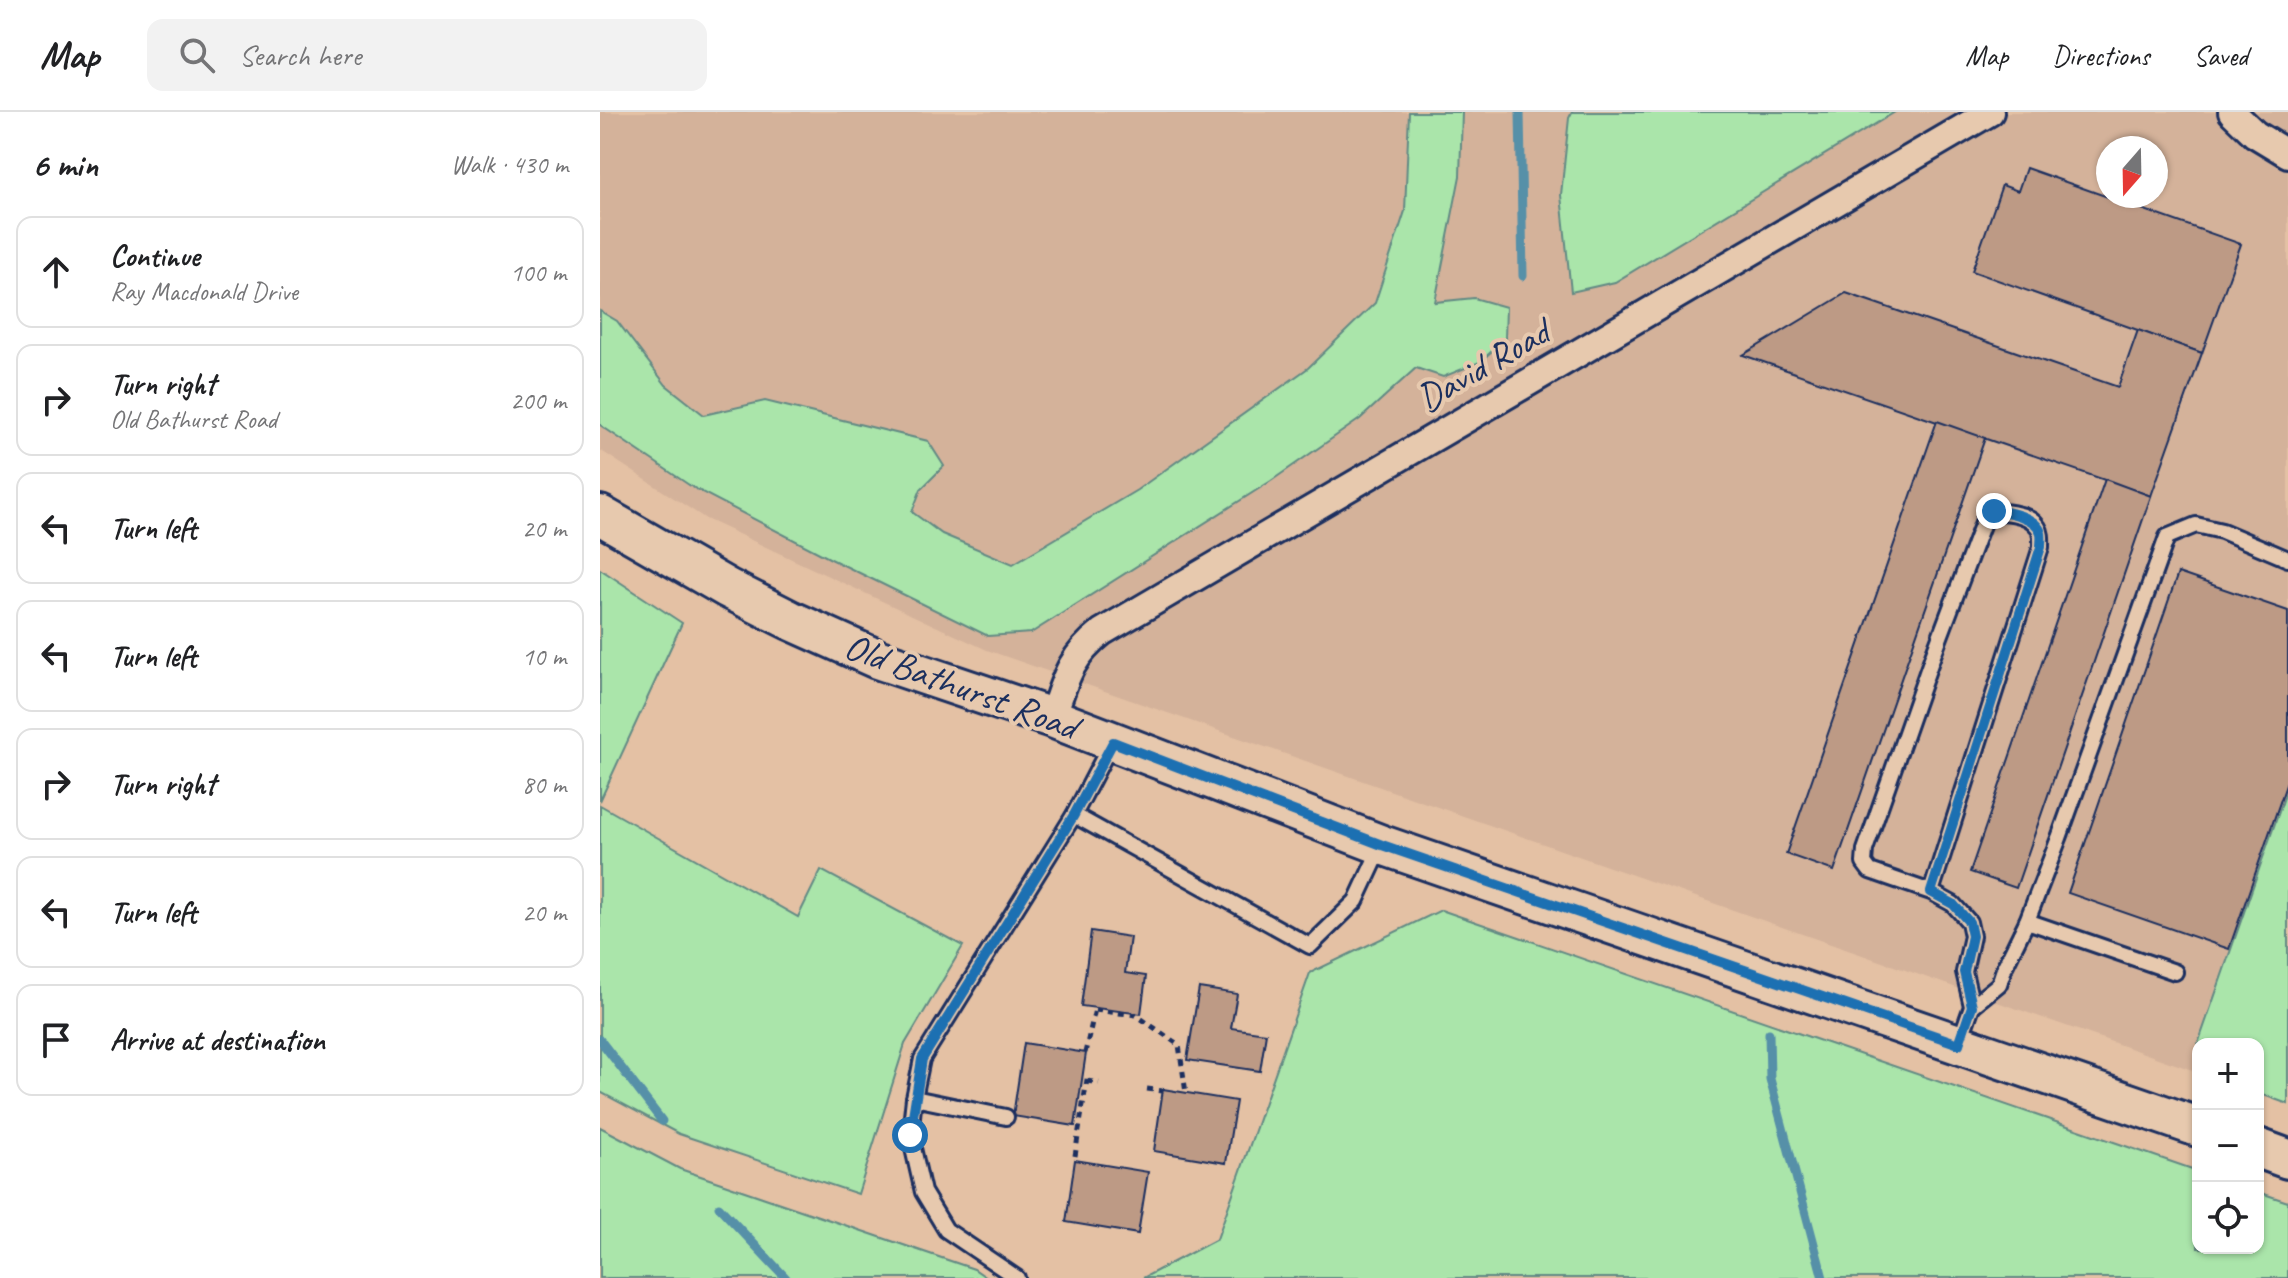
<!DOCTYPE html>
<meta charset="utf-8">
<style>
body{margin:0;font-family:Caveat,sans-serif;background:#f2f2f2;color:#202124}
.controls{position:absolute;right:24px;bottom:24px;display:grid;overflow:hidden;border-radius:16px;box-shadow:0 2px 6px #0004}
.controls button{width:72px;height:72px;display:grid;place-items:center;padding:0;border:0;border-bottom:2px solid #e0e0e0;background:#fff;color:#202124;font:40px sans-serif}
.compass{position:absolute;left:1496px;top:24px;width:72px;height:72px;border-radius:50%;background:#fff;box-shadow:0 2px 6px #0004;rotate:200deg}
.stop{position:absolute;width:24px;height:24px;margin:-18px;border:6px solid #1f6fb2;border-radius:50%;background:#fff}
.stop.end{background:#1f6fb2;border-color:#fff;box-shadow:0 2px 8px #0008}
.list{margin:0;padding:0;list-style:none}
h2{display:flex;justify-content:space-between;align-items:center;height:104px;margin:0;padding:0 32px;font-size:34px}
h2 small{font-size:26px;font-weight:400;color:#757577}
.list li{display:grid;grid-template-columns:52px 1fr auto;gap:24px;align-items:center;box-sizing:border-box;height:112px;margin:0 16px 16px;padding:0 16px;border:2px solid #e0e0e0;border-radius:16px}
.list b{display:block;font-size:30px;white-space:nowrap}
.list p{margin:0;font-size:26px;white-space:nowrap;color:#757577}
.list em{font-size:26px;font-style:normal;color:#757577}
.icon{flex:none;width:44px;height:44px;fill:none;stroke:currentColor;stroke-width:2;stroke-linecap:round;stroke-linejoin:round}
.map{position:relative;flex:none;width:1688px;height:1166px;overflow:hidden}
header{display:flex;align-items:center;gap:48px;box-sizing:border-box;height:112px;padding:0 40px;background:#fff;border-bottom:2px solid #e0e0e0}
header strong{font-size:38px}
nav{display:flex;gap:44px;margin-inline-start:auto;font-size:28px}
.search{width:560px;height:72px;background:#f2f2f2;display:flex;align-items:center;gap:20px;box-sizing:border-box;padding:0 28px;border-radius:16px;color:#757577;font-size:30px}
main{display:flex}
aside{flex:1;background:#fff}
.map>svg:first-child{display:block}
.built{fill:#d4b29a;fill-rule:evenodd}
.green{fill:#aae5aa;stroke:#628a84;stroke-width:2}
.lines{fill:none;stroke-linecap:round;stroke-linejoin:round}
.stream{stroke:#5790a8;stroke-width:9}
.building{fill:#bd9a85;stroke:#1b2f5e;stroke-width:2}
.service-casing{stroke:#1b2f5e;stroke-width:20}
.minor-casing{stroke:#1b2f5e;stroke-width:32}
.secondary-casing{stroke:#1b2f5e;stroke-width:44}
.path{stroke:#1b2f5e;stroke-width:5;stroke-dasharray:6 6;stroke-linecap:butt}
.service{stroke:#e7c9ae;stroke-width:14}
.minor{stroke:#e7c9ae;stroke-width:26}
.secondary{stroke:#e7c9ae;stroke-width:38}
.route{stroke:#1f6fb2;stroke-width:10}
.labels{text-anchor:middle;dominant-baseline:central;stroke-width:8;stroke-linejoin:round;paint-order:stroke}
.street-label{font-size:38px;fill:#1b2f5e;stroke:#e7c9ae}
</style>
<header>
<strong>Map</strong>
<div class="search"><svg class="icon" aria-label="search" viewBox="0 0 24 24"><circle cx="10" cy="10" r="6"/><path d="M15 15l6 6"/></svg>Search here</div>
<nav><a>Map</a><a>Directions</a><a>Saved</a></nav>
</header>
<main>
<aside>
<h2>6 min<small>Walk · 430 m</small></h2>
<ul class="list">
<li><svg class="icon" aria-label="ahead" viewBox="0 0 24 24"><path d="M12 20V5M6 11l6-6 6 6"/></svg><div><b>Continue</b><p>Ray Macdonald Drive</p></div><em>100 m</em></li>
<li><svg class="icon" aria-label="right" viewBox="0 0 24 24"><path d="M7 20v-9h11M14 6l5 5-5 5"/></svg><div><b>Turn right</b><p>Old Bathurst Road</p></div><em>200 m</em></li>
<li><svg class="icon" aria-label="left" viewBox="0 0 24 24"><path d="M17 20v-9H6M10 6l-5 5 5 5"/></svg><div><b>Turn left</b></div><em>20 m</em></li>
<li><svg class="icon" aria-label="left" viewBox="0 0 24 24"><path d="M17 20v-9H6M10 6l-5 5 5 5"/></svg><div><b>Turn left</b></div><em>10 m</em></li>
<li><svg class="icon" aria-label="right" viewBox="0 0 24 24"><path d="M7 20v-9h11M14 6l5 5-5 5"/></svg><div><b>Turn right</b></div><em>80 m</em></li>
<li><svg class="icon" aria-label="left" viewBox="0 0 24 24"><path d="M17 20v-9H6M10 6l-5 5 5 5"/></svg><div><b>Turn left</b></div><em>20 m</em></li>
<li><svg class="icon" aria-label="arrive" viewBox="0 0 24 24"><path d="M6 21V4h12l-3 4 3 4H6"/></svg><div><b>Arrive at destination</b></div></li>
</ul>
</aside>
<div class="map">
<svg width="1688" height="1166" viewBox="0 0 1688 1166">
<rect width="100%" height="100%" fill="#e4c1a4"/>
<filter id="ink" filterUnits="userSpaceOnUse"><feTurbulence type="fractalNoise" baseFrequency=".0125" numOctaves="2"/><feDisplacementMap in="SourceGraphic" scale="16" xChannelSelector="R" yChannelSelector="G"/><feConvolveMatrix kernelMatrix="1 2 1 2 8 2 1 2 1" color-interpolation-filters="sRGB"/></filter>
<g filter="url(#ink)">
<path class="built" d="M 0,0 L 1688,0 L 1688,992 L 1658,981 L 1658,932 L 1598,932 L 1598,960 L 387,538 L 106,407 L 0,338 ZM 1508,36 L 1556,36 L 1556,84 L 1508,84 Z"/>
<g class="green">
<path d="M 809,0 L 862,0 L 860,64 L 835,190 L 874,186 L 906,195 L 905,227 L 880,250 L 843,265 L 816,256 L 760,307 L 671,369 L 431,521 L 388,524 L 231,447 L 92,375 L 0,313 L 0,199 L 17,209 L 66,273 L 104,303 L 165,289 L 328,329 L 344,354 L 321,377 L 312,400 L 342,422 L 413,452 L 537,378 L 708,256 L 775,191 L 805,99 Z"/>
<path d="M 972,0 L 1295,0 L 1015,170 L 971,180 L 961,83 L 969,6 Z"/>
<path d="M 0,457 L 82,511 L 0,689 Z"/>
<path d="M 1688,674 L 1688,992 L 1658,981 L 1658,932 L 1598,932 Z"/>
<path d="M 0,693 L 198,805 L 221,758 L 363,834 L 305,932 L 258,1082 L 79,1022 L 0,980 Z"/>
<path d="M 841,798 L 1598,1059 L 1598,1136 L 1658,1136 L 1658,1080 L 1688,1090 L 1688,1166 L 543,1166 L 617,1127 L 710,861 Z"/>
<path d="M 0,1015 L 80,1057 L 374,1157 L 387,1166 L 0,1166 Z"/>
</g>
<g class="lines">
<g class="stream">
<path d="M 920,0 L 923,164"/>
<path d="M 1169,921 L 1170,967 L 1223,1166"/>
<path d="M 0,928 L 62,1009"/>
<path d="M 119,1095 L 186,1166"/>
</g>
</g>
<g class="building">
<path d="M 1426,56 L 1641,132 L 1602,241 L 1372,159 L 1402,73 L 1418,79 Z"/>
<path d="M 1246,181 L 1518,275 L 1538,218 L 1602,241 L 1551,384 L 1143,243 Z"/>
<path d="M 1337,309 L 1385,326 L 1234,759 L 1186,742 Z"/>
<path d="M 1505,367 L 1551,384 L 1416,776 L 1370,760 Z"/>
<path d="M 1578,461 L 1688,499 L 1688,667 L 1629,837 L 1468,781 Z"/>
<path d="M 491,819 L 530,825 L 525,861 L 546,864 L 541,902 L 481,894 Z"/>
<path d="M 599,876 L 637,882 L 631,916 L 666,921 L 660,959 L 587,948 Z"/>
<path d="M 424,931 L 486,941 L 475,1014 L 413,1004 Z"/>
<path d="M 563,977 L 636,989 L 626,1051 L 554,1039 Z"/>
<path d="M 475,1048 L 548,1060 L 538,1122 L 466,1110 Z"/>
</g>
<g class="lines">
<g class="service-casing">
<g id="service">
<path d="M 474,703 L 710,834 L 756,789 L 782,733"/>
<path d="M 1331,780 L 1441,435 C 1441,428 1442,421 1438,415 C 1429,401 1399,396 1385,405 L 1332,546 L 1265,738 L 1264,751 L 1270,759 L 1331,780 L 1353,792 L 1369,810 L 1372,824 L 1364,860 L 1372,894 L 1359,931"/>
<path d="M 1427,809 L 1459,726 L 1567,425 L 1596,413 L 1622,419 L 1688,447"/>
<path d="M 1372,894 L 1399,872 L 1405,854 L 1427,809 L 1575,860"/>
<path d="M 314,986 L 406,1005"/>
<path d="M 417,1166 L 346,1118 L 323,1080 L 310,1023 L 314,986 L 322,947 L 474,703 L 512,630"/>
</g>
</g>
<g class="minor-casing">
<g id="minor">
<path d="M 1632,0 L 1655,22 L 1688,42"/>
<path d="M 452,606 C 465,568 469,546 502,520 L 1390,0"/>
</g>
</g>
<g class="secondary-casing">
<g id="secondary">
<path d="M 0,403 L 127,476 L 190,508 L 277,547 L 452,606 L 782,733 L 1598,1015"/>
<path d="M 1658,1036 L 1688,1047"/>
</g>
</g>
<g class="path">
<path d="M 495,898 L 536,903 L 579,933 L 586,981"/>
<path d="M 485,941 L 495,897"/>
<path d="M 487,969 L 499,971"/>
<path d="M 547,977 L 563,979"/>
<path d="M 475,1044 L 488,961"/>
</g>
<use href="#service" class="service"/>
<use href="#minor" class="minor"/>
<use href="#secondary" class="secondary"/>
</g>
</g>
<g class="lines" filter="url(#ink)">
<path class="route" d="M 310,1023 L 322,947 L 474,703 L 513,630 L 782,733 L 1359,932 L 1372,894 L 1364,860 L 1372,824 L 1369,810 L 1353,792 L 1331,780 L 1441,435 C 1441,430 1442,425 1441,421 C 1437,405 1407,399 1394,399"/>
</g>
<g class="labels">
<g class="street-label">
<text transform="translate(883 253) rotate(-30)">David Road</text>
<text transform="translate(361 574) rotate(20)">Old Bathurst Road</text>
</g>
</g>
</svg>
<div class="controls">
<button>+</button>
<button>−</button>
<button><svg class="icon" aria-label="locate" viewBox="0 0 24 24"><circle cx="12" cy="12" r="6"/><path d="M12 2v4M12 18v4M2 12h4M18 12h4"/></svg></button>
</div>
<svg class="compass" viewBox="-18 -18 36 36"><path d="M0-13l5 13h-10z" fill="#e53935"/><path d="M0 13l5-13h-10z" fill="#757577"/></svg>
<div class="stop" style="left:310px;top:1023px"></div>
<div class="stop end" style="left:1394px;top:399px"></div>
</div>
</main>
